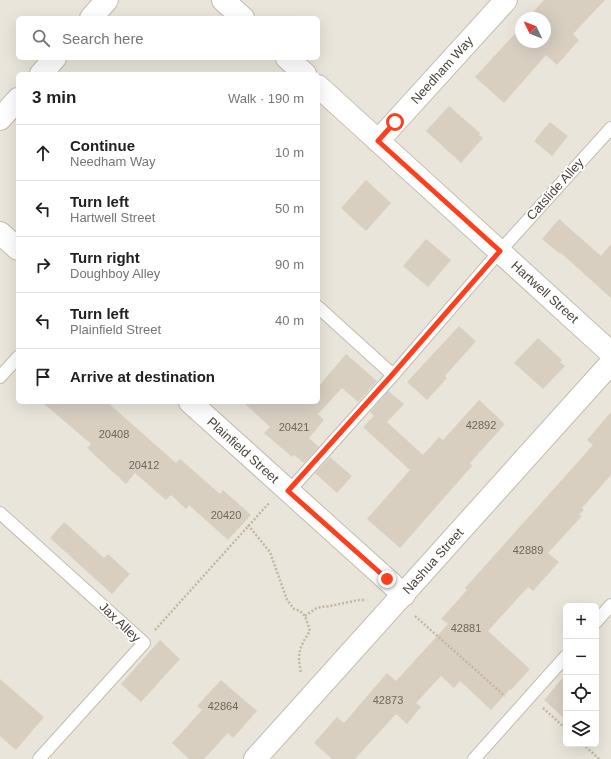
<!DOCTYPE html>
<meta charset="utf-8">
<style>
body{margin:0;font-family:Helvetica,sans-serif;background:#f2f2f2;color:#202124}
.controls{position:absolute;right:12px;bottom:12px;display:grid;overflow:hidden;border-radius:6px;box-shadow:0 4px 16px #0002}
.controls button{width:36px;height:36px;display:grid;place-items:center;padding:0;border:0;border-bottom:1px solid #e0e0e0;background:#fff;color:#202124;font:20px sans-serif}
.compass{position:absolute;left:515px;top:12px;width:36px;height:36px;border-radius:50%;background:#fff;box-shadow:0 4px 16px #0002;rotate:313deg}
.stop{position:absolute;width:12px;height:12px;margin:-9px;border:3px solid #fc3f1d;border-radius:50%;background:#fff}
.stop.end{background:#fc3f1d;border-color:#fff;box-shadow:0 1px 4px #0008}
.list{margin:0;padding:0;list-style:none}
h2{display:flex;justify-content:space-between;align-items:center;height:52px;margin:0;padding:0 16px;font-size:17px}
h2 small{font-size:13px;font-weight:400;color:#757577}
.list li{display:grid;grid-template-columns:26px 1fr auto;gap:12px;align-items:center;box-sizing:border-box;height:56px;padding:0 16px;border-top:1px solid #e0e0e0}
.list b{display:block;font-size:15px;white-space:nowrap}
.list p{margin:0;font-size:13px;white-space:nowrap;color:#757577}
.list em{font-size:13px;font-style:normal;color:#757577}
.icon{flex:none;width:22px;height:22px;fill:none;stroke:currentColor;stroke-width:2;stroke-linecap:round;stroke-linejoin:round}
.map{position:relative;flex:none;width:611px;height:759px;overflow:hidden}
.search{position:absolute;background:#fff;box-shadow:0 4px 16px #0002;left:16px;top:16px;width:304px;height:44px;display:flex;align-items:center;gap:10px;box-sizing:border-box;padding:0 14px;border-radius:6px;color:#757577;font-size:15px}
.panel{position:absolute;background:#fff;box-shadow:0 4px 16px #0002;left:16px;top:72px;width:304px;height:332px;border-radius:6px}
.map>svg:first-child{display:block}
.residential{fill:#eae5da;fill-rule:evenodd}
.building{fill:#d8cfc1}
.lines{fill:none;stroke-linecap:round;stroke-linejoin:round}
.service-casing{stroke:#c2bbae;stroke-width:14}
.minor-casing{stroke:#c2bbae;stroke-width:24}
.path{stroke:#c4b79f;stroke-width:2.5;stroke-dasharray:2 2;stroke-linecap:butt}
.service{stroke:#fff;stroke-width:12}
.minor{stroke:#fff;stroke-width:22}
.route{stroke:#fc3f1d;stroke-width:5}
.labels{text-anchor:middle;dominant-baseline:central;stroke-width:3.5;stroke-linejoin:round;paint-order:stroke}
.number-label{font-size:11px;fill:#6e675b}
.street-label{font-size:13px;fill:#4b4439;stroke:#fff}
</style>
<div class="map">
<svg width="611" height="759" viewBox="0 0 611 759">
<rect width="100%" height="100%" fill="#f6f3ec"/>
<path class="residential" d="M 0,0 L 611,0 L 611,759 L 0,759 ZM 18,18 L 318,18 L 318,58 L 18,58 ZM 521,18 L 545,18 L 545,42 L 521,42 ZM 18,74 L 318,74 L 318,402 L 18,402 ZM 566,606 L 596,606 L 596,744 L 566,744 Z"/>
<g class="building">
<path d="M 544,0 L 605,0 L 573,34 L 579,40 L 557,65 L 546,55 L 504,103 L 475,77 L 521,27 L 521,42 L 545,42 L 545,18 L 528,18 Z"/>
<path d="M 449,106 L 480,133 L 479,135 L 483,138 L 461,163 L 426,131 Z"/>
<path d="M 550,122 L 568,136 L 552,156 L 534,141 Z"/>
<path d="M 366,180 L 391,203 L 366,231 L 341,208 Z"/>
<path d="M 559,219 L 601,256 L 611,244 L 611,298 L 561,253 L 560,254 L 542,239 Z"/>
<path d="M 426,239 L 451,260 L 428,287 L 403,266 Z"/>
<path d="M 459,326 L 476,341 L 445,376 L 447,378 L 427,400 L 407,382 Z"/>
<path d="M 538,338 L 562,360 L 560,362 L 565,366 L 543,389 L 514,363 Z"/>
<path d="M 346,354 L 377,381 L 358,402 L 342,388 L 318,414 L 324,420 L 309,438 L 319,447 L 304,463 L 294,455 L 292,457 L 264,433 L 270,427 L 243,402 L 318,402 L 318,387 Z"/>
<path d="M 388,391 L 404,404 L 387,422 L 423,455 L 439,437 L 443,440 L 479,400 L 505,424 L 470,463 L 472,466 L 400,548 L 367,519 L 410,470 L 363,427 L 374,416 L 370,412 Z"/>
<path d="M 42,402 L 107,402 L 176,463 L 180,459 L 220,494 L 223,490 L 251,515 L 228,540 L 189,505 L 186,509 L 171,495 L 166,500 L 135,473 L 126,484 L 87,448 L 91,444 Z"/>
<path d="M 611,412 L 611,475 L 582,508 L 584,510 L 579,515 L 582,516 L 548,553 L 559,562 L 533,591 L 528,587 L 488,631 L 530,669 L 511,690 L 510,689 L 491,710 L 460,681 L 454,688 L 441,676 L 416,703 L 421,707 L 407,724 L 396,714 L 355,759 L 332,759 L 314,743 L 337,717 L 344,723 L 387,673 L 396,681 L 448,624 L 441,619 L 467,590 L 465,588 L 593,445 L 587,440 Z"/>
<path d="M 330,457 L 352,476 L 337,493 L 315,473 Z"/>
<path d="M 64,522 L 104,558 L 108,554 L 130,574 L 112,594 L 50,538 Z"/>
<path d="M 160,640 L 180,659 L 141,702 L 121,684 Z"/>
<path d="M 566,674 L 566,720 L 544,700 Z"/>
<path d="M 0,679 L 44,717 L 16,750 L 0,736 Z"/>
<path d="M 221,680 L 257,711 L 233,738 L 228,733 L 204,759 L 189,759 L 172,743 L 202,710 L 197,706 Z"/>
</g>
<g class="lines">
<g class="service-casing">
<g id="service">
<path d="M 318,307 L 393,375"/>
<path d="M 0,377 L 18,357"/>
<path d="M 289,491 L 393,375 L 500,251 L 611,128"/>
<path d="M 0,513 L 144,643 L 39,759"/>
<path d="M 596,622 L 611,605"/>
<path d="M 474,759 L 566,656"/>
</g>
</g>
<g class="minor-casing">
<g id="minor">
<path d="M 223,0 L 243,18"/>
<path d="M 91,18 L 107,0"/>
<path d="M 287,58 L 305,74"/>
<path d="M 41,74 L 55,58"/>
<path d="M 318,86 L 611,353"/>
<path d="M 0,119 L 18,99"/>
<path d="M 378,141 L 506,0"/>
<path d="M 0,233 L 18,249"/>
<path d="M 190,402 L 404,595"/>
<path d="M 255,759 L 611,363"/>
</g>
</g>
<g class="path">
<path d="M 248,525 L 270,552 L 287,600 L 294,609 L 300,611 L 305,616 L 310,631 C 299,648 297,653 301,673"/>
<path d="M 305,616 L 315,609 L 321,607 L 330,606 L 359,600 L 366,600"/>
<path d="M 415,616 L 505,696"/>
<path d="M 155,630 L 269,503"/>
<path d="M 543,708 L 566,729"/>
<path d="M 583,744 L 599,759"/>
</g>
<use href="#service" class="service"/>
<use href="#minor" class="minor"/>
</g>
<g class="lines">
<path class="route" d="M 387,579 L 288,491 L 392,375 L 500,251 L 378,141 L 395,122"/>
</g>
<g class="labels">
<g class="number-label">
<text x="481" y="425">42892</text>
<text x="294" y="427">20421</text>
<text x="114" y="434">20408</text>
<text x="144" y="465">20412</text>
<text x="226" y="515">20420</text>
<text x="528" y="550">42889</text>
<text x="466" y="628">42881</text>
<text x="388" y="700">42873</text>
<text x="223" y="706">42864</text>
</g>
<g class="street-label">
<text transform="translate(442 70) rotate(-48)">Needham Way</text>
<text transform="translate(555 189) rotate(-48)">Catslide Alley</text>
<text transform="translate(545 292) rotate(42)">Hartwell Street</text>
<text transform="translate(243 450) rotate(42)">Plainfield Street</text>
<text transform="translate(433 561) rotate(-48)">Nashua Street</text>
<text transform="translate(120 622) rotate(44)">Jax Alley</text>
</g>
</g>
</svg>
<div class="controls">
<button>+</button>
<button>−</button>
<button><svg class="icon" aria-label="locate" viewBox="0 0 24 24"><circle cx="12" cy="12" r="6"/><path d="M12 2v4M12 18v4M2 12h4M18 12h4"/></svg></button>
<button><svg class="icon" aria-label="layers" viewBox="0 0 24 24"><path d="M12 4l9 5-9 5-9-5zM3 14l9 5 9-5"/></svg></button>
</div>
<svg class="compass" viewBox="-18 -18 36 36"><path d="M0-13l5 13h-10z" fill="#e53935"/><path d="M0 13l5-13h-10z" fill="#757577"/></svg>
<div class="stop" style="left:395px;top:122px"></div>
<div class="stop end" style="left:387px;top:579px"></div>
<div class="search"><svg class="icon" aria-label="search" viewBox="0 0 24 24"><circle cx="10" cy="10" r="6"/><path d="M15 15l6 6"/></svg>Search here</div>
<section class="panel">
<h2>3 min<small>Walk · 190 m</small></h2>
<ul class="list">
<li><svg class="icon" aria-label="ahead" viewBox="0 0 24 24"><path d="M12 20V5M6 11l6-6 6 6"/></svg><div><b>Continue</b><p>Needham Way</p></div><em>10 m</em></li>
<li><svg class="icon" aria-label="left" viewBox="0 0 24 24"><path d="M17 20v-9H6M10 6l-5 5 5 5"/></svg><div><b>Turn left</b><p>Hartwell Street</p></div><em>50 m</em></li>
<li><svg class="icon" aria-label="right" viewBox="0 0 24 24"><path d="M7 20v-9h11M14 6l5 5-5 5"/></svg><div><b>Turn right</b><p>Doughboy Alley</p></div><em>90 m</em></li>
<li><svg class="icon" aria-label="left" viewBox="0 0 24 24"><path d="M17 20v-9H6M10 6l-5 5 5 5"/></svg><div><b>Turn left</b><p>Plainfield Street</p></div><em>40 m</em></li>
<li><svg class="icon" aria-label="arrive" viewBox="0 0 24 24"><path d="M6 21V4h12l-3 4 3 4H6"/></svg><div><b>Arrive at destination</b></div></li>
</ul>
</section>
</div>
